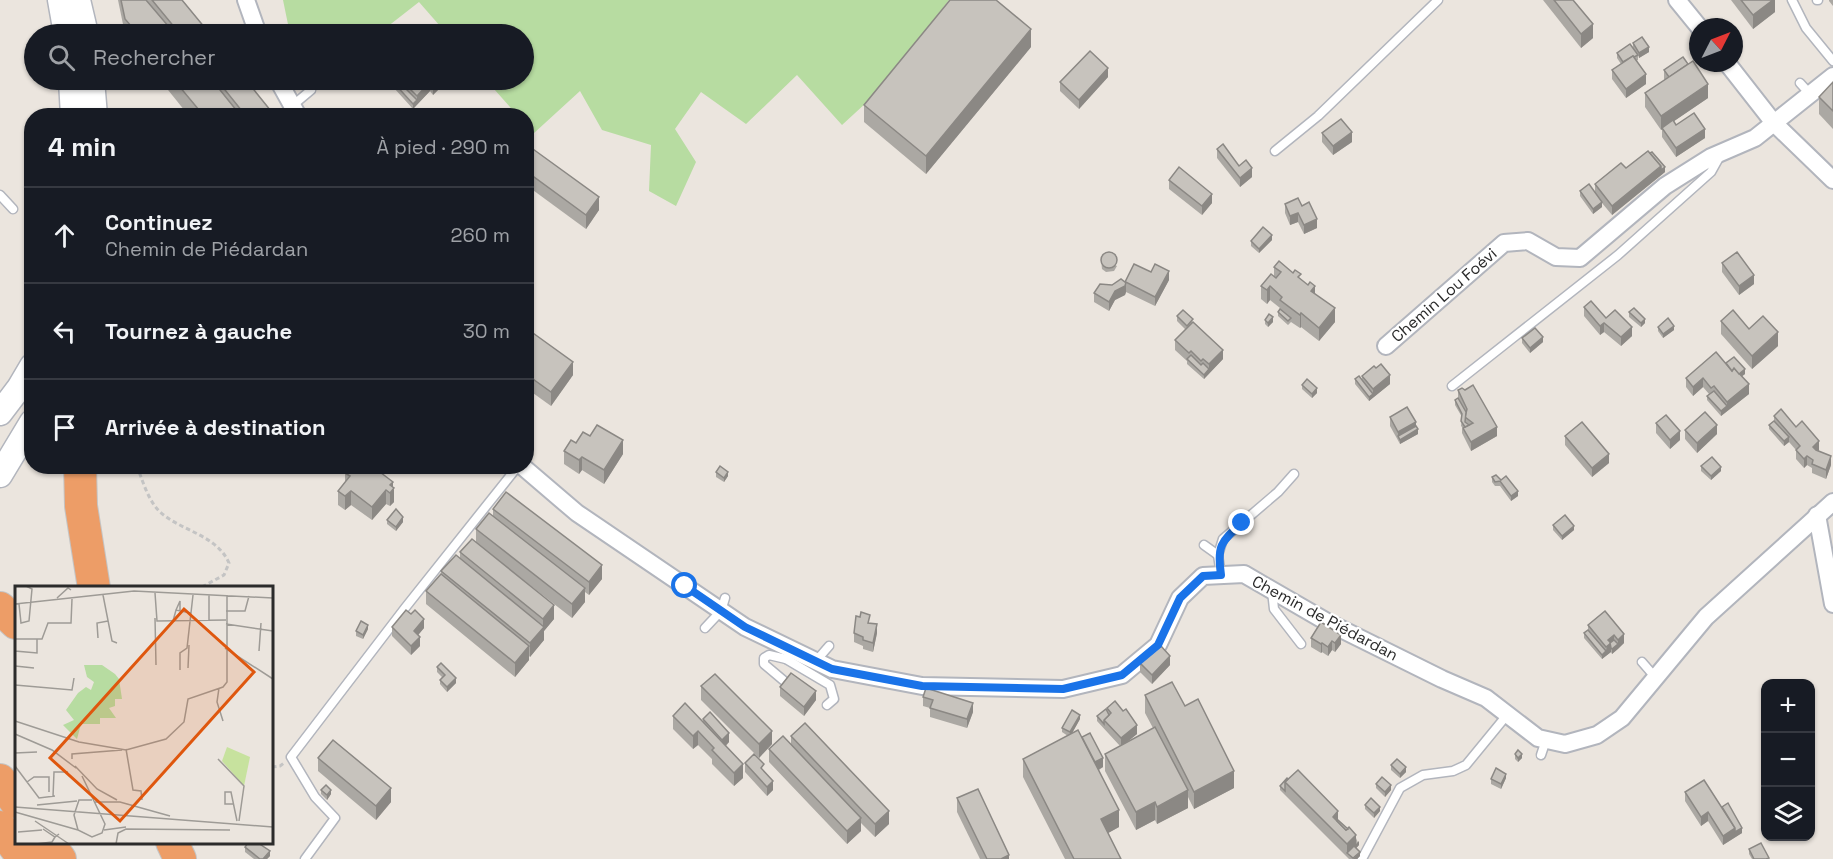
<!DOCTYPE html>
<html lang="fr">
<meta charset="utf-8">
<style>
body{margin:0;font-family:"Space Grotesk",sans-serif;background:#242831;color:#f1f3f6}
.controls{position:absolute;right:18px;bottom:18px;display:grid;overflow:hidden;border-radius:12px;box-shadow:0 2px 4px #0004}
.controls button{width:54px;height:54px;display:grid;place-items:center;padding:0;border:0;border-bottom:2px solid #363941;background:#171b24;color:#f1f3f6;font:30px sans-serif}
.compass{position:absolute;left:1689px;top:18px;width:54px;height:54px;border-radius:50%;background:#171b24;box-shadow:0 2px 4px #0004;rotate:48deg}
.stop{position:absolute;width:18px;height:18px;margin:-14px;border:4px solid #1a73e8;border-radius:50%;background:#fff}
.stop.end{background:#1a73e8;border-color:#fff;box-shadow:0 2px 6px #0008}
.list{margin:0;padding:0;list-style:none}
h2{display:flex;justify-content:space-between;align-items:center;height:78px;margin:0;padding:0 24px;font-size:26px}
h2 small{font-size:20px;font-weight:400;color:#9ea1a6}
.list li{display:grid;grid-template-columns:39px 1fr auto;gap:18px;align-items:center;box-sizing:border-box;height:96px;padding:0 24px;border-top:2px solid #363941}
.list b{display:block;font-size:22px;white-space:nowrap}
.list p{margin:0;font-size:20px;white-space:nowrap;color:#9ea1a6}
.list em{font-size:20px;font-style:normal;color:#9ea1a6}
.icon{flex:none;width:33px;height:33px;fill:none;stroke:currentColor;stroke-width:2;stroke-linecap:round;stroke-linejoin:round}
.map{position:relative;flex:none;width:1833px;height:859px;overflow:hidden}
.search{position:absolute;background:#171b24;box-shadow:0 2px 4px #0004;left:24px;top:24px;width:510px;height:66px;display:flex;align-items:center;gap:15px;box-sizing:border-box;padding:0 21px;border-radius:33px;color:#9ea1a6;font-size:22px}
.panel{position:absolute;background:#171b24;box-shadow:0 2px 4px #0004;left:24px;top:108px;width:510px;height:366px;border-radius:24px}
.map>svg:first-child{display:block}
.green{fill:#b7dca1}
.lines{fill:none;stroke-linecap:round;stroke-linejoin:round}
.lane-casing{stroke:#b2b5bd;stroke-width:11}
.street-casing{stroke:#b2b5bd;stroke-width:20}
.secondary-casing{stroke:#b2b5bd;stroke-width:27}
.highway-casing{stroke:#c4c4c4;stroke-width:34}
.path{stroke:#c4c4c4;stroke-width:3;stroke-dasharray:4.5 3;stroke-linecap:butt}
.lane{stroke:#fff;stroke-width:8}
.street{stroke:#fff;stroke-width:16}
.secondary{stroke:#fff;stroke-width:24}
.highway{stroke:#ed9d67;stroke-width:32}
.wall{fill:#aba8a3}
.shaded-wall{fill:#8b8884}
.building{fill:#c7c3bd;stroke:#8b8884;stroke-width:1.5}
.route{stroke:#1a73e8;stroke-width:8}
.labels{text-anchor:middle;dominant-baseline:central;stroke-width:4.5;stroke-linejoin:round;paint-order:stroke}
.street-label{font-size:16px;fill:#2b2b2b;stroke:#fff}
.inset-road{fill:none;stroke:#9e9b96;stroke-width:1.5}
.view{fill:#df570e;fill-opacity:0.15;stroke:#df570e;stroke-width:3}
.inset-edge{fill:none;stroke:#2b2b2b;stroke-width:3}
</style>
<div class="map">
<svg width="1833" height="859" viewBox="0 0 1833 859">
<rect width="100%" height="100%" fill="#ebe5de"/>
<path class="green" d="M 283,0 L 949,0 L 879,91 L 842,125 L 797,75 L 746,124 L 701,92 L 675,129 L 696,162 L 676,206 L 649,191 L 651,145 L 602,130 L 580,91 L 533,134 L 527,127 L 526,116 L 517,115 L 486,80 L 524,80 L 524,34 L 447,34 L 419,2 L 378,34 L 290,34 Z"/>
<g class="lines">
<g class="lane-casing">
<g id="lane">
<path d="M 1792,0 L 1806,28 L 1833,61"/>
<path d="M 1817,0 L 1818,0"/>
<path d="M 1800,83 L 1810,94"/>
<path d="M 292,106 L 311,90"/>
<path d="M 1275,151 L 1318,116 L 1438,0"/>
<path d="M 0,195 L 13,209"/>
<path d="M 1452,386 L 1618,255 L 1711,172 L 1721,154"/>
<path d="M 1204,545 L 1218,555"/>
<path d="M 1221,575 L 1218,555 L 1223,539 L 1278,492 L 1294,474"/>
<path d="M 1272,591 L 1274,609 L 1301,644"/>
<path d="M 705,628 L 721,611 L 725,598"/>
<path d="M 786,659 L 830,685 L 834,699 L 827,705"/>
<path d="M 816,661 L 829,646"/>
<path d="M 1642,662 L 1655,677"/>
<path d="M 783,680 L 764,664 L 764,658 L 769,655 L 786,659 L 789,655"/>
<path d="M 1541,755 L 1546,740"/>
<path d="M 305,859 L 335,818 L 315,797 L 291,757 L 405,608 L 518,466"/>
<path d="M 1362,859 L 1400,788 L 1423,775 L 1453,771 L 1466,765 L 1507,715"/>
</g>
</g>
<g class="street-casing">
<g id="street">
<path d="M 246,0 L 258,34"/>
<path d="M 1677,0 L 1699,27"/>
<path d="M 1727,63 L 1774,123 L 1833,180"/>
<path d="M 278,80 L 298,116"/>
<path d="M 1386,346 L 1504,243 L 1528,241 L 1556,257 L 1580,258 L 1665,186 L 1711,157 L 1755,138 L 1833,76"/>
<path d="M 522,466 L 577,513 L 745,627 L 832,669 L 922,686 L 1063,689 L 1122,675 L 1158,645 L 1180,598 L 1203,576 L 1244,574 L 1327,622 L 1442,679 L 1486,698 L 1538,738 L 1565,744 L 1597,735 L 1622,718 L 1706,617 L 1833,502"/>
<path d="M 1817,515 L 1833,604"/>
</g>
</g>
<g class="secondary-casing">
<g id="secondary">
<path d="M 60,0 L 66,34"/>
<path d="M 78,0 L 86,34"/>
<path d="M 71,80 L 73,116"/>
<path d="M 92,80 L 95,116"/>
<path d="M 0,413 L 19,388 L 32,366"/>
<path d="M 0,475 L 32,422"/>
</g>
</g>
<g class="highway-casing">
<g id="highway">
<path d="M 80,466 L 81,506 L 94,588"/>
<path d="M 0,608 L 16,623"/>
<path d="M 0,780 L 16,802"/>
<path d="M 0,827 L 24,859"/>
<path d="M 47,842 L 60,859"/>
<path d="M 172,842 L 180,859"/>
</g>
</g>
<g class="path">
<path d="M 137,466 C 143,482 148,500 160,512 C 181,531 217,535 229,563 L 224,575 L 200,588"/>
<path d="M 272,767 L 280,766 L 284,763"/>
</g>
<use href="#lane" class="lane"/>
<use href="#street" class="street"/>
<use href="#secondary" class="secondary"/>
<use href="#highway" class="highway"/>
</g>
<g class="wall">
<path d="M 118,0 L 182,0 L 210,34 L 125,34 Z"/>
<path d="M 1543,0 L 1573,0 L 1593,38 L 1581,48 Z"/>
<path d="M 1731,0 L 1775,0 L 1775,12 L 1753,29 Z"/>
<path d="M 1829,0 L 1833,0 L 1833,6 L 1829,1 Z"/>
<path d="M 1633,43 L 1649,52 L 1639,58 L 1638,55 L 1638,60 L 1636,61 L 1646,84 L 1626,98 L 1612,79 L 1612,70 L 1621,64 L 1617,58 L 1617,53 L 1633,48 Z"/>
<path d="M 1031,47 L 926,174 L 864,122 L 864,105 Z"/>
<path d="M 1664,70 L 1708,98 L 1674,121 L 1676,125 L 1705,138 L 1676,157 L 1662,137 L 1662,129 L 1661,130 L 1645,107 L 1645,93 L 1665,80 L 1664,79 Z"/>
<path d="M 1108,77 L 1079,109 L 1060,91 L 1060,82 Z"/>
<path d="M 160,80 L 246,80 L 275,116 L 189,116 Z"/>
<path d="M 397,80 L 441,80 L 441,87 L 433,95 L 430,91 L 413,109 L 394,88 L 394,83 Z"/>
<path d="M 1833,82 L 1833,129 L 1819,114 L 1819,97 Z"/>
<path d="M 1322,133 L 1352,142 L 1333,155 L 1322,142 Z"/>
<path d="M 527,144 L 599,210 L 586,229 L 526,185 Z"/>
<path d="M 1217,149 L 1239,166 L 1252,177 L 1240,187 L 1217,158 Z"/>
<path d="M 1626,168 L 1665,172 L 1612,215 L 1602,203 L 1602,207 L 1593,214 L 1580,196 L 1580,191 L 1595,191 L 1595,184 Z"/>
<path d="M 1169,180 L 1212,203 L 1202,215 L 1169,189 Z"/>
<path d="M 1285,204 L 1302,206 L 1317,228 L 1304,234 L 1298,222 L 1290,225 L 1285,213 Z"/>
<path d="M 1272,240 L 1259,253 L 1251,246 L 1251,241 Z"/>
<path d="M 1101,259 L 1117,266 L 1114,271 L 1106,272 L 1102,269 Z"/>
<path d="M 1722,263 L 1754,284 L 1739,295 L 1722,272 Z"/>
<path d="M 1274,267 L 1301,279 L 1315,294 L 1335,322 L 1319,341 L 1301,327 L 1300,328 L 1291,322 L 1288,325 L 1278,316 L 1278,312 L 1280,308 L 1270,300 L 1267,304 L 1261,299 L 1261,286 L 1274,276 Z"/>
<path d="M 1151,272 L 1169,280 L 1155,306 L 1126,292 L 1125,295 L 1115,300 L 1109,311 L 1094,302 L 1094,293 L 1112,285 L 1125,282 Z"/>
<path d="M 1584,307 L 1632,336 L 1621,346 L 1604,332 L 1600,335 L 1584,316 Z"/>
<path d="M 1629,312 L 1645,323 L 1641,327 L 1629,317 Z"/>
<path d="M 1177,316 L 1193,322 L 1223,359 L 1204,379 L 1187,364 L 1187,361 L 1175,350 L 1175,340 L 1186,330 L 1177,321 Z"/>
<path d="M 1265,320 L 1273,322 L 1268,327 L 1265,324 Z"/>
<path d="M 1721,321 L 1749,329 L 1778,346 L 1752,369 L 1721,334 Z"/>
<path d="M 1658,327 L 1674,330 L 1663,338 L 1658,331 Z"/>
<path d="M 526,328 L 573,375 L 551,406 L 526,388 Z"/>
<path d="M 1522,338 L 1543,342 L 1530,353 L 1522,343 Z"/>
<path d="M 1726,363 L 1745,374 L 1742,376 L 1749,394 L 1721,416 L 1707,400 L 1707,396 L 1709,394 L 1703,387 L 1693,396 L 1686,387 L 1686,378 Z"/>
<path d="M 1362,376 L 1390,384 L 1369,401 L 1355,384 L 1355,379 L 1362,380 Z"/>
<path d="M 1302,385 L 1317,393 L 1312,398 L 1302,389 Z"/>
<path d="M 1458,390 L 1497,436 L 1471,451 L 1462,433 L 1462,429 L 1463,428 L 1461,426 L 1462,417 L 1455,405 L 1455,400 L 1458,398 Z"/>
<path d="M 1774,416 L 1796,427 L 1819,450 L 1819,451 L 1831,465 L 1826,479 L 1812,473 L 1812,468 L 1807,465 L 1804,468 L 1796,459 L 1796,450 L 1789,442 L 1784,446 L 1769,429 L 1769,425 L 1774,421 Z"/>
<path d="M 1390,417 L 1416,426 L 1418,434 L 1400,444 L 1390,426 Z"/>
<path d="M 1656,423 L 1680,440 L 1670,449 L 1656,433 Z"/>
<path d="M 1685,430 L 1717,434 L 1697,453 L 1685,439 Z"/>
<path d="M 590,436 L 623,454 L 604,484 L 582,470 L 579,474 L 564,464 L 564,451 L 576,443 Z"/>
<path d="M 1565,436 L 1609,463 L 1592,477 L 1565,445 Z"/>
<path d="M 1701,466 L 1721,471 L 1711,480 L 1701,471 Z"/>
<path d="M 716,472 L 728,476 L 724,482 L 716,477 Z"/>
<path d="M 345,473 L 393,487 L 394,502 L 390,506 L 386,504 L 372,520 L 351,505 L 345,510 L 338,505 L 338,491 L 345,482 Z"/>
<path d="M 1496,475 L 1518,496 L 1511,501 L 1500,486 L 1495,486 L 1492,482 L 1492,477 Z"/>
<path d="M 493,509 L 602,579 L 589,595 L 585,592 L 585,602 L 572,618 L 504,565 L 554,619 L 544,631 L 544,640 L 530,657 L 529,656 L 529,660 L 515,677 L 426,604 L 426,591 L 441,574 L 441,571 L 460,558 L 460,552 L 476,542 L 476,529 L 493,516 Z"/>
<path d="M 387,520 L 403,522 L 396,531 L 387,524 Z"/>
<path d="M 1553,525 L 1574,530 L 1562,540 L 1553,530 Z"/>
<path d="M 1605,611 L 1624,643 L 1612,654 L 1611,652 L 1602,659 L 1584,638 L 1584,633 L 1588,630 L 1588,625 Z"/>
<path d="M 870,623 L 877,633 L 873,652 L 863,649 L 863,646 L 854,642 L 854,633 Z"/>
<path d="M 392,627 L 424,628 L 418,635 L 420,646 L 411,655 L 392,636 Z"/>
<path d="M 368,629 L 363,639 L 356,636 L 356,631 Z"/>
<path d="M 1341,635 L 1341,644 L 1335,652 L 1332,650 L 1328,656 L 1322,652 L 1321,653 L 1311,647 L 1311,638 Z"/>
<path d="M 1140,663 L 1170,665 L 1152,684 L 1140,672 Z"/>
<path d="M 437,667 L 456,683 L 447,692 L 440,684 L 440,680 L 442,677 L 437,672 Z"/>
<path d="M 701,686 L 772,744 L 759,758 L 701,700 Z"/>
<path d="M 780,687 L 816,700 L 804,716 L 780,696 Z"/>
<path d="M 1145,695 L 1185,706 L 1234,788 L 1194,809 L 1188,797 L 1188,808 L 1157,824 L 1155,820 L 1136,830 L 1105,771 L 1105,754 L 1120,746 L 1097,721 L 1097,716 L 1107,711 L 1107,708 L 1137,734 L 1127,742 L 1153,728 L 1145,713 Z"/>
<path d="M 923,697 L 973,712 L 967,728 L 930,717 L 930,708 L 923,706 Z"/>
<path d="M 673,716 L 703,721 L 703,719 L 729,742 L 726,746 L 743,778 L 734,786 L 712,764 L 712,759 L 698,745 L 693,749 L 673,729 Z"/>
<path d="M 1080,719 L 1072,733 L 1082,737 L 1103,767 L 1099,770 L 1119,827 L 1108,833 L 1121,859 L 1065,859 L 1023,777 L 1023,759 L 1068,736 L 1062,732 L 1062,728 Z"/>
<path d="M 791,736 L 889,824 L 875,837 L 861,823 L 861,831 L 847,844 L 769,762 L 769,749 L 791,744 Z"/>
<path d="M 1515,754 L 1522,758 L 1518,762 L 1515,759 Z"/>
<path d="M 318,758 L 391,802 L 376,820 L 318,771 Z"/>
<path d="M 745,763 L 764,771 L 773,790 L 767,796 L 745,772 Z"/>
<path d="M 1391,765 L 1406,772 L 1400,778 L 1391,770 Z"/>
<path d="M 1287,778 L 1338,820 L 1356,838 L 1359,845 L 1356,848 L 1360,856 L 1357,859 L 1349,859 L 1280,790 L 1280,786 Z"/>
<path d="M 1506,778 L 1501,789 L 1491,784 L 1491,779 Z"/>
<path d="M 1376,784 L 1391,790 L 1385,797 L 1376,788 Z"/>
<path d="M 321,790 L 331,794 L 327,800 L 321,794 Z"/>
<path d="M 1685,792 L 1722,807 L 1742,833 L 1723,845 L 1708,821 L 1701,826 L 1685,801 Z"/>
<path d="M 957,798 L 1009,859 L 980,859 L 957,812 Z"/>
<path d="M 1365,805 L 1380,811 L 1374,818 L 1365,809 Z"/>
<path d="M 245,847 L 270,856 L 267,859 L 254,859 L 245,852 Z"/>
<path d="M 1749,849 L 1769,859 L 1752,859 L 1749,854 Z"/>
</g>
<g class="shaded-wall">
<path d="M 1773,0 L 1775,0 L 1775,12 L 1753,29 L 1753,15 Z"/>
<path d="M 1593,24 L 1593,38 L 1581,48 L 1581,34 Z"/>
<path d="M 1031,29 L 1031,47 L 926,174 L 926,156 Z"/>
<path d="M 1649,47 L 1649,52 L 1639,58 L 1639,53 Z"/>
<path d="M 1108,68 L 1108,77 L 1079,109 L 1079,100 Z"/>
<path d="M 1646,74 L 1646,84 L 1626,98 L 1626,89 Z"/>
<path d="M 439,80 L 441,80 L 441,87 L 433,95 L 433,86 Z"/>
<path d="M 430,82 L 430,91 L 413,109 L 413,104 L 417,100 L 417,96 Z"/>
<path d="M 1708,84 L 1708,98 L 1661,130 L 1661,116 Z"/>
<path d="M 1705,129 L 1705,138 L 1676,157 L 1676,148 Z"/>
<path d="M 1352,132 L 1352,142 L 1333,155 L 1333,146 Z"/>
<path d="M 1661,166 L 1665,167 L 1665,172 L 1612,215 L 1612,206 Z"/>
<path d="M 1252,168 L 1252,177 L 1240,187 L 1240,178 Z"/>
<path d="M 1212,194 L 1212,203 L 1202,215 L 1202,206 Z"/>
<path d="M 599,197 L 599,210 L 586,229 L 586,215 Z"/>
<path d="M 1602,202 L 1602,207 L 1593,214 L 1593,209 Z"/>
<path d="M 1298,213 L 1298,222 L 1290,225 L 1290,216 Z"/>
<path d="M 1317,219 L 1317,228 L 1304,234 L 1304,225 Z"/>
<path d="M 1272,235 L 1272,240 L 1259,253 L 1259,249 Z"/>
<path d="M 1169,271 L 1169,280 L 1155,306 L 1155,297 Z"/>
<path d="M 1754,275 L 1754,284 L 1739,295 L 1739,286 Z"/>
<path d="M 1126,282 L 1126,292 L 1125,295 L 1115,300 L 1109,311 L 1109,302 L 1115,291 Z"/>
<path d="M 1270,286 L 1270,300 L 1267,304 L 1267,290 Z"/>
<path d="M 1315,286 L 1315,300 L 1311,291 Z"/>
<path d="M 1335,308 L 1335,322 L 1319,341 L 1319,328 Z"/>
<path d="M 1301,313 L 1301,327 L 1300,328 L 1300,315 Z"/>
<path d="M 1273,317 L 1273,322 L 1268,327 L 1268,323 Z"/>
<path d="M 1645,319 L 1645,323 L 1641,327 L 1641,323 Z"/>
<path d="M 1604,323 L 1604,332 L 1600,335 L 1600,326 Z"/>
<path d="M 1674,326 L 1674,330 L 1663,338 L 1663,334 Z"/>
<path d="M 1632,327 L 1632,336 L 1621,346 L 1621,337 Z"/>
<path d="M 1778,332 L 1778,346 L 1752,369 L 1752,356 Z"/>
<path d="M 1543,337 L 1543,342 L 1530,353 L 1530,348 Z"/>
<path d="M 1223,350 L 1223,359 L 1204,379 L 1204,375 L 1209,369 L 1209,364 Z"/>
<path d="M 573,362 L 573,375 L 551,406 L 551,392 Z"/>
<path d="M 1745,369 L 1745,374 L 1737,380 L 1737,376 Z"/>
<path d="M 1390,375 L 1390,384 L 1369,401 L 1369,397 L 1373,394 L 1373,389 Z"/>
<path d="M 1703,378 L 1703,387 L 1693,396 L 1693,387 Z"/>
<path d="M 1749,384 L 1749,394 L 1721,416 L 1721,411 L 1727,406 L 1727,402 Z"/>
<path d="M 1317,388 L 1317,393 L 1312,398 L 1312,394 Z"/>
<path d="M 1416,422 L 1416,430 L 1418,429 L 1418,434 L 1400,444 L 1400,440 L 1398,436 L 1398,441 L 1398,432 Z"/>
<path d="M 1717,425 L 1717,434 L 1697,453 L 1697,443 Z"/>
<path d="M 1497,427 L 1497,436 L 1471,451 L 1471,442 Z"/>
<path d="M 1680,431 L 1680,440 L 1670,449 L 1670,440 Z"/>
<path d="M 1789,437 L 1789,442 L 1784,446 L 1784,441 Z"/>
<path d="M 623,440 L 623,454 L 604,484 L 604,470 Z"/>
<path d="M 1819,441 L 1819,450 L 1813,456 L 1813,447 Z"/>
<path d="M 1609,454 L 1609,463 L 1592,477 L 1592,468 Z"/>
<path d="M 1807,456 L 1807,465 L 1804,468 L 1804,459 Z"/>
<path d="M 1831,456 L 1831,465 L 1826,479 L 1826,470 Z"/>
<path d="M 582,457 L 582,470 L 579,474 L 579,460 Z"/>
<path d="M 1721,467 L 1721,471 L 1711,480 L 1711,476 Z"/>
<path d="M 728,472 L 728,476 L 724,482 L 724,478 Z"/>
<path d="M 393,482 L 393,490 L 394,488 L 394,502 L 390,506 L 390,485 Z"/>
<path d="M 386,490 L 386,504 L 372,520 L 372,507 Z"/>
<path d="M 351,491 L 351,505 L 345,510 L 345,496 Z"/>
<path d="M 1518,491 L 1518,496 L 1511,501 L 1511,496 Z"/>
<path d="M 403,517 L 403,522 L 396,531 L 396,527 Z"/>
<path d="M 1574,526 L 1574,530 L 1562,540 L 1562,536 Z"/>
<path d="M 602,565 L 602,579 L 589,595 L 589,582 Z"/>
<path d="M 585,588 L 585,602 L 572,618 L 572,604 Z"/>
<path d="M 554,605 L 554,619 L 544,631 L 544,640 L 530,657 L 530,643 L 543,628 L 543,619 Z"/>
<path d="M 424,619 L 424,628 L 414,640 L 414,631 Z"/>
<path d="M 877,624 L 877,633 L 873,652 L 873,643 Z"/>
<path d="M 368,625 L 368,629 L 363,639 L 363,635 Z"/>
<path d="M 1624,634 L 1624,643 L 1618,649 L 1618,640 Z"/>
<path d="M 1341,635 L 1341,644 L 1335,652 L 1335,643 Z"/>
<path d="M 1614,635 L 1614,644 L 1611,647 L 1611,652 L 1602,659 L 1602,655 L 1606,651 L 1608,640 Z"/>
<path d="M 420,637 L 420,646 L 411,655 L 411,646 Z"/>
<path d="M 1332,641 L 1332,650 L 1328,656 L 1328,647 Z"/>
<path d="M 1322,643 L 1322,652 L 1321,653 L 1321,644 Z"/>
<path d="M 1618,644 L 1618,649 L 1612,654 L 1612,649 Z"/>
<path d="M 529,646 L 529,660 L 515,677 L 515,663 Z"/>
<path d="M 1170,656 L 1170,665 L 1152,684 L 1152,675 Z"/>
<path d="M 456,678 L 456,683 L 447,692 L 447,687 Z"/>
<path d="M 816,691 L 816,700 L 804,716 L 804,707 Z"/>
<path d="M 973,703 L 973,712 L 967,728 L 967,719 Z"/>
<path d="M 1080,715 L 1080,719 L 1070,737 L 1070,732 Z"/>
<path d="M 1137,725 L 1137,734 L 1121,747 L 1121,738 Z"/>
<path d="M 698,731 L 698,745 L 693,749 L 693,736 Z"/>
<path d="M 772,731 L 772,744 L 759,758 L 759,744 Z"/>
<path d="M 729,733 L 729,742 L 722,749 L 722,740 Z"/>
<path d="M 1522,754 L 1522,758 L 1518,762 L 1518,758 Z"/>
<path d="M 1103,758 L 1103,767 L 1094,772 L 1094,763 Z"/>
<path d="M 743,764 L 743,778 L 734,786 L 734,773 Z"/>
<path d="M 1406,767 L 1406,772 L 1400,778 L 1400,774 Z"/>
<path d="M 1234,771 L 1234,788 L 1194,809 L 1194,792 Z"/>
<path d="M 1506,774 L 1506,778 L 1501,789 L 1501,784 Z"/>
<path d="M 773,781 L 773,790 L 767,796 L 767,787 Z"/>
<path d="M 1391,785 L 1391,790 L 1385,797 L 1385,792 Z"/>
<path d="M 391,788 L 391,802 L 376,820 L 376,806 Z"/>
<path d="M 331,790 L 331,794 L 327,800 L 327,795 Z"/>
<path d="M 1188,790 L 1188,808 L 1157,824 L 1157,807 Z"/>
<path d="M 1155,802 L 1155,820 L 1136,830 L 1136,812 Z"/>
<path d="M 1380,807 L 1380,811 L 1374,818 L 1374,813 Z"/>
<path d="M 1119,810 L 1119,827 L 1101,837 L 1101,819 Z"/>
<path d="M 889,811 L 889,824 L 875,837 L 875,824 Z"/>
<path d="M 1338,811 L 1338,824 L 1333,825 L 1333,830 L 1333,817 Z"/>
<path d="M 1708,812 L 1708,821 L 1701,826 L 1701,817 Z"/>
<path d="M 861,818 L 861,831 L 847,844 L 847,831 Z"/>
<path d="M 1735,828 L 1742,828 L 1742,833 L 1723,845 L 1723,836 Z"/>
<path d="M 1356,835 L 1356,844 L 1359,841 L 1359,845 L 1350,855 L 1347,853 L 1347,844 Z"/>
<path d="M 270,851 L 270,856 L 267,859 L 263,859 Z"/>
<path d="M 1360,852 L 1360,856 L 1357,859 L 1353,859 Z"/>
<path d="M 1009,855 L 1009,859 L 1001,859 Z"/>
</g>
<g class="building">
<path d="M 121,0 L 146,0 L 175,34 L 138,34 L 125,19 Z"/>
<path d="M 152,0 L 182,0 L 210,34 L 180,34 Z"/>
<path d="M 950,0 L 996,0 L 1031,29 L 926,156 L 864,105 Z"/>
<path d="M 1554,0 L 1573,0 L 1593,24 L 1581,34 Z"/>
<path d="M 1741,0 L 1773,0 L 1753,15 Z"/>
<path d="M 1642,37 L 1649,47 L 1639,53 L 1633,43 Z"/>
<path d="M 1630,44 L 1638,55 L 1634,57 L 1633,56 L 1623,62 L 1617,53 Z"/>
<path d="M 1090,51 L 1108,68 L 1079,100 L 1060,82 Z"/>
<path d="M 1633,56 L 1646,74 L 1626,89 L 1612,70 Z"/>
<path d="M 1683,57 L 1688,64 L 1669,77 L 1664,70 Z"/>
<path d="M 1693,61 L 1708,84 L 1661,116 L 1645,93 Z"/>
<path d="M 174,80 L 212,80 L 241,116 L 204,116 Z"/>
<path d="M 217,80 L 246,80 L 275,116 L 246,116 Z"/>
<path d="M 397,80 L 417,100 L 413,104 L 394,83 Z"/>
<path d="M 401,80 L 439,80 L 433,86 L 430,82 L 417,96 Z"/>
<path d="M 1833,82 L 1833,111 L 1819,97 Z"/>
<path d="M 1694,113 L 1705,129 L 1676,148 L 1662,128 L 1673,120 L 1676,125 Z"/>
<path d="M 1341,119 L 1352,132 L 1333,146 L 1322,133 Z"/>
<path d="M 526,144 L 599,197 L 586,215 L 526,171 Z"/>
<path d="M 1223,144 L 1239,166 L 1246,160 L 1252,168 L 1240,178 L 1217,149 Z"/>
<path d="M 1648,151 L 1661,166 L 1612,206 L 1595,184 L 1621,163 L 1626,168 Z"/>
<path d="M 1652,152 L 1665,167 L 1661,170 L 1661,166 L 1650,153 Z"/>
<path d="M 1179,167 L 1212,194 L 1202,206 L 1169,180 Z"/>
<path d="M 1589,184 L 1602,202 L 1593,209 L 1580,191 Z"/>
<path d="M 1298,198 L 1302,206 L 1309,202 L 1317,219 L 1304,225 L 1298,213 L 1290,216 L 1285,204 Z"/>
<path d="M 1263,227 L 1272,235 L 1259,249 L 1251,241 Z"/>
<path d="M 1737,252 L 1754,275 L 1739,286 L 1722,263 Z"/>
<circle cx="1109" cy="260" r="8"/>
<path d="M 1279,261 L 1293,273 L 1295,270 L 1301,274 L 1298,277 L 1308,285 L 1310,282 L 1315,286 L 1311,291 L 1335,308 L 1319,328 L 1301,313 L 1300,315 L 1280,300 L 1282,297 L 1270,286 L 1267,290 L 1261,286 L 1271,274 L 1276,278 L 1281,272 L 1274,267 Z"/>
<path d="M 1134,264 L 1151,272 L 1155,264 L 1169,271 L 1155,297 L 1126,282 L 1125,286 L 1115,291 L 1109,302 L 1094,293 L 1100,284 L 1112,285 L 1121,279 L 1125,282 Z"/>
<path d="M 1591,301 L 1606,318 L 1615,310 L 1632,327 L 1621,337 L 1604,323 L 1600,326 L 1584,307 Z"/>
<path d="M 1634,308 L 1645,319 L 1641,323 L 1629,312 Z"/>
<path d="M 1280,309 L 1291,318 L 1288,321 L 1278,312 Z"/>
<path d="M 1183,310 L 1193,319 L 1187,326 L 1177,316 Z"/>
<path d="M 1733,310 L 1749,329 L 1763,316 L 1778,332 L 1752,356 L 1721,321 Z"/>
<path d="M 1269,314 L 1273,317 L 1268,323 L 1265,320 Z"/>
<path d="M 1668,318 L 1674,326 L 1663,334 L 1658,327 Z"/>
<path d="M 1193,322 L 1223,350 L 1209,364 L 1203,359 L 1201,361 L 1191,351 L 1189,353 L 1175,340 Z"/>
<path d="M 526,328 L 573,362 L 551,392 L 526,374 Z"/>
<path d="M 1535,328 L 1543,337 L 1530,348 L 1522,338 Z"/>
<path d="M 1716,352 L 1732,371 L 1734,368 L 1749,384 L 1727,402 L 1714,386 L 1711,388 L 1703,378 L 1693,387 L 1686,378 Z"/>
<path d="M 1191,355 L 1201,365 L 1203,363 L 1209,369 L 1204,375 L 1187,359 Z"/>
<path d="M 1734,357 L 1745,369 L 1739,374 L 1734,368 L 1732,371 L 1726,363 Z"/>
<path d="M 1381,364 L 1390,375 L 1373,389 L 1362,376 L 1374,366 L 1376,368 Z"/>
<path d="M 1359,376 L 1373,394 L 1369,397 L 1355,379 Z"/>
<path d="M 1307,379 L 1317,388 L 1312,394 L 1302,385 Z"/>
<path d="M 1473,385 L 1497,427 L 1471,442 L 1463,428 L 1473,423 L 1465,417 L 1467,409 L 1458,390 L 1462,388 L 1465,390 Z"/>
<path d="M 1714,391 L 1727,406 L 1721,411 L 1707,396 Z"/>
<path d="M 1458,398 L 1466,412 L 1465,422 L 1469,425 L 1465,427 L 1461,421 L 1462,414 L 1455,400 Z"/>
<path d="M 1407,407 L 1416,422 L 1398,432 L 1390,417 Z"/>
<path d="M 1781,409 L 1796,427 L 1802,421 L 1819,441 L 1813,447 L 1816,450 L 1831,456 L 1826,470 L 1812,464 L 1813,460 L 1807,456 L 1804,459 L 1796,450 L 1800,446 L 1774,416 Z"/>
<path d="M 1705,412 L 1717,425 L 1697,443 L 1685,430 Z"/>
<path d="M 1666,415 L 1680,431 L 1670,440 L 1656,423 Z"/>
<path d="M 1774,421 L 1789,437 L 1784,441 L 1769,425 Z"/>
<path d="M 1582,422 L 1609,454 L 1592,468 L 1565,436 Z"/>
<path d="M 597,425 L 623,440 L 604,470 L 582,457 L 579,460 L 564,451 L 571,440 L 576,443 L 583,432 L 590,436 Z"/>
<path d="M 1416,426 L 1418,429 L 1400,440 L 1398,436 Z"/>
<path d="M 1712,457 L 1721,467 L 1711,476 L 1701,466 Z"/>
<path d="M 349,466 L 365,466 L 366,468 L 368,466 L 372,466 L 393,482 L 390,485 L 394,488 L 390,493 L 386,490 L 372,507 L 351,491 L 345,496 L 338,491 L 350,476 L 345,473 Z"/>
<path d="M 720,466 L 728,472 L 724,478 L 716,472 Z"/>
<path d="M 1496,475 L 1501,480 L 1506,476 L 1518,491 L 1511,496 L 1500,481 L 1495,482 L 1492,477 Z"/>
<path d="M 506,492 L 602,565 L 589,582 L 493,509 Z"/>
<path d="M 396,509 L 403,517 L 396,527 L 387,520 Z"/>
<path d="M 489,513 L 585,588 L 572,604 L 476,529 Z"/>
<path d="M 1565,515 L 1574,526 L 1562,536 L 1553,525 Z"/>
<path d="M 472,539 L 554,605 L 543,619 L 460,552 Z"/>
<path d="M 456,555 L 544,627 L 530,643 L 441,571 Z"/>
<path d="M 441,574 L 529,646 L 515,663 L 426,591 Z"/>
<path d="M 406,610 L 411,614 L 415,610 L 424,619 L 414,631 L 420,637 L 411,646 L 392,627 Z"/>
<path d="M 1605,611 L 1624,634 L 1618,640 L 1614,635 L 1608,640 L 1611,643 L 1606,647 L 1588,625 Z"/>
<path d="M 861,612 L 870,615 L 868,623 L 877,624 L 873,643 L 863,640 L 863,637 L 854,633 L 856,616 L 860,617 Z"/>
<path d="M 361,621 L 368,625 L 363,635 L 356,631 Z"/>
<path d="M 1321,622 L 1341,635 L 1335,643 L 1332,641 L 1328,647 L 1322,643 L 1321,644 L 1311,638 Z"/>
<path d="M 1588,630 L 1606,651 L 1602,655 L 1584,633 Z"/>
<path d="M 1614,640 L 1618,644 L 1612,649 L 1611,648 L 1610,643 Z"/>
<path d="M 1161,646 L 1170,656 L 1152,675 L 1140,663 Z"/>
<path d="M 441,663 L 456,678 L 447,687 L 440,680 L 445,675 L 437,667 Z"/>
<path d="M 791,673 L 816,691 L 804,707 L 780,687 Z"/>
<path d="M 715,674 L 772,731 L 759,744 L 701,686 Z"/>
<path d="M 1172,682 L 1185,706 L 1198,699 L 1234,771 L 1194,792 L 1145,695 Z"/>
<path d="M 926,688 L 973,703 L 967,719 L 930,708 L 933,700 L 923,697 Z"/>
<path d="M 1115,701 L 1123,711 L 1126,709 L 1137,725 L 1121,738 L 1104,720 L 1111,713 L 1107,708 Z"/>
<path d="M 685,703 L 743,764 L 734,773 L 712,750 L 714,748 L 698,731 L 693,736 L 673,716 Z"/>
<path d="M 1106,709 L 1109,715 L 1104,720 L 1104,724 L 1097,716 Z"/>
<path d="M 1072,710 L 1080,715 L 1070,732 L 1062,728 Z"/>
<path d="M 710,712 L 729,733 L 722,740 L 703,719 Z"/>
<path d="M 805,723 L 889,811 L 875,824 L 791,736 Z"/>
<path d="M 1155,727 L 1188,790 L 1157,807 L 1155,802 L 1136,812 L 1105,754 Z"/>
<path d="M 1078,730 L 1119,810 L 1101,819 L 1121,859 L 1074,859 L 1023,759 Z"/>
<path d="M 1090,733 L 1103,758 L 1095,762 L 1082,737 Z"/>
<path d="M 783,736 L 861,818 L 847,831 L 769,749 Z"/>
<path d="M 333,740 L 391,788 L 376,806 L 318,758 Z"/>
<path d="M 1518,750 L 1522,754 L 1518,758 L 1515,754 Z"/>
<path d="M 754,754 L 764,764 L 761,768 L 773,781 L 767,787 L 745,763 Z"/>
<path d="M 1397,759 L 1406,767 L 1400,774 L 1391,765 Z"/>
<path d="M 1496,768 L 1506,774 L 1501,784 L 1491,779 Z"/>
<path d="M 1298,770 L 1338,811 L 1333,817 L 1346,830 L 1349,827 L 1356,835 L 1347,844 L 1285,782 Z"/>
<path d="M 1382,777 L 1391,785 L 1385,792 L 1376,784 Z"/>
<path d="M 1287,778 L 1288,779 L 1285,782 L 1285,791 L 1280,786 Z"/>
<path d="M 1704,780 L 1735,828 L 1723,836 L 1708,812 L 1701,817 L 1685,792 Z"/>
<path d="M 326,785 L 331,790 L 327,795 L 321,790 Z"/>
<path d="M 978,789 L 1009,855 L 1001,859 L 987,859 L 957,798 Z"/>
<path d="M 1371,798 L 1380,807 L 1374,813 L 1365,805 Z"/>
<path d="M 1728,803 L 1742,828 L 1735,832 L 1735,828 L 1722,807 Z"/>
<path d="M 1338,820 L 1348,829 L 1346,830 L 1337,821 Z"/>
<path d="M 248,843 L 258,843 L 270,851 L 263,859 L 260,859 L 245,847 Z"/>
<path d="M 1761,843 L 1769,858 L 1766,859 L 1754,859 L 1749,849 Z"/>
<path d="M 1354,846 L 1360,852 L 1353,858 L 1347,853 Z"/>
</g>
<g class="lines">
<path class="route" d="M 685,586 L 745,627 L 832,669 L 922,686 L 1063,689 L 1122,675 L 1158,645 L 1180,598 L 1203,576 L 1221,575 C 1217,547 1220,542 1242,523"/>
</g>
<g class="labels">
<g class="street-label">
<text transform="translate(1444 295) rotate(-41)">Chemin Lou Foévi</text>
<text transform="translate(1325 618) rotate(28)">Chemin de Piédardan</text>
</g>
</g>
<g transform="translate(15 586)">
<rect width="258" height="258" fill="#ebe5de"/>
<path d="M 69,79 L 87,79 L 100,88 L 104,93 L 107,113 L 100,113 L 100,120 L 94,122 L 101,132 L 85,132 L 85,138 L 66,138 L 62,153 L 48,139 L 59,134 L 51,124 L 63,107 L 71,101 L 76,104 L 79,96 L 72,91 Z" fill="#b7dca1"/>
<path d="M 212,161 L 235,171 L 229,200 L 207,175 Z" fill="#c7e29e"/>
<path class="inset-road" d="M 140,7 L 142,35 L 211,34M 88,9 L 97,55 L 102,57M 194,9 L 194,35M 42,12 L 53,2 L 56,4M 0,18 L 119,5 L 258,12M 4,18 L 6,37 L 14,35 L 17,3 L 11,0M 161,24 L 165,15 L 165,25M 211,25 L 230,25 L 234,10M 140,32 L 141,79M 158,35 L 161,24 L 176,27M 211,38 L 258,45M 83,52 L 82,37 L 93,35M 0,53 L 27,53 L 33,37 L 56,37 L 57,13M 0,61 L 0,65 L 22,67 L 22,53M 210,62 L 258,93M 244,65 L 246,37M 0,80 L 19,82M 173,82 L 174,59M 165,84 L 165,67 L 172,62 L 178,9M 0,99 L 57,104 L 59,92M 204,102 L 202,116 L 208,135M 0,135 L 64,156 L 111,164 L 151,153 L 169,136 L 173,113 L 208,101 L 212,96 L 212,9M 0,148 L 37,164 L 61,182M 111,163 L 118,204 L 126,205 L 127,214M 0,167 L 22,166M 57,173 L 57,168 L 107,164M 203,173 L 229,200 L 224,235M 0,180 L 24,212 L 40,210M 60,180 L 82,203 L 102,214M 67,190 L 90,238 L 87,247 L 77,251 L 63,244 L 59,229 L 64,214 L 77,214M 12,196 L 19,191 L 34,191 L 34,206M 38,211 L 39,186 L 53,186M 79,216 L 105,216 L 155,230M 218,218 L 210,218 L 210,206 L 216,206 L 222,235M 22,219 L 62,215M 0,221 L 258,241M 0,226 L 63,244M 20,235 L 54,258M 28,243 L 40,251 L 44,248M 89,244 L 111,241M 3,246 L 27,244M 21,258 L 37,256 L 40,251M 101,258 L 103,247 L 111,243 L 215,244"/>
<path class="view" d="M 169,23 L 239,86 L 105,235 L 35,172 Z"/>
<rect width="258" height="258" class="inset-edge"/>
</g>
</svg>
<div class="controls">
<button>+</button>
<button>−</button>
<button><svg class="icon" aria-label="layers" viewBox="0 0 24 24"><path d="M12 4l9 5-9 5-9-5zM3 14l9 5 9-5"/></svg></button>
</div>
<svg class="compass" viewBox="-18 -18 36 36"><path d="M0-13l5 13h-10z" fill="#e53935"/><path d="M0 13l5-13h-10z" fill="#9ea1a6"/></svg>
<div class="stop" style="left:685px;top:586px"></div>
<div class="stop end" style="left:1242px;top:523px"></div>
<div class="search"><svg class="icon" aria-label="search" viewBox="0 0 24 24"><circle cx="10" cy="10" r="6"/><path d="M15 15l6 6"/></svg>Rechercher</div>
<section class="panel">
<h2>4 min<small>À pied · 290 m</small></h2>
<ul class="list">
<li><svg class="icon" aria-label="ahead" viewBox="0 0 24 24"><path d="M12 20V5M6 11l6-6 6 6"/></svg><div><b>Continuez</b><p>Chemin de Piédardan</p></div><em>260 m</em></li>
<li><svg class="icon" aria-label="left" viewBox="0 0 24 24"><path d="M17 20v-9H6M10 6l-5 5 5 5"/></svg><div><b>Tournez à gauche</b></div><em>30 m</em></li>
<li><svg class="icon" aria-label="arrive" viewBox="0 0 24 24"><path d="M6 21V4h12l-3 4 3 4H6"/></svg><div><b>Arrivée à destination</b></div></li>
</ul>
</section>
</div>
